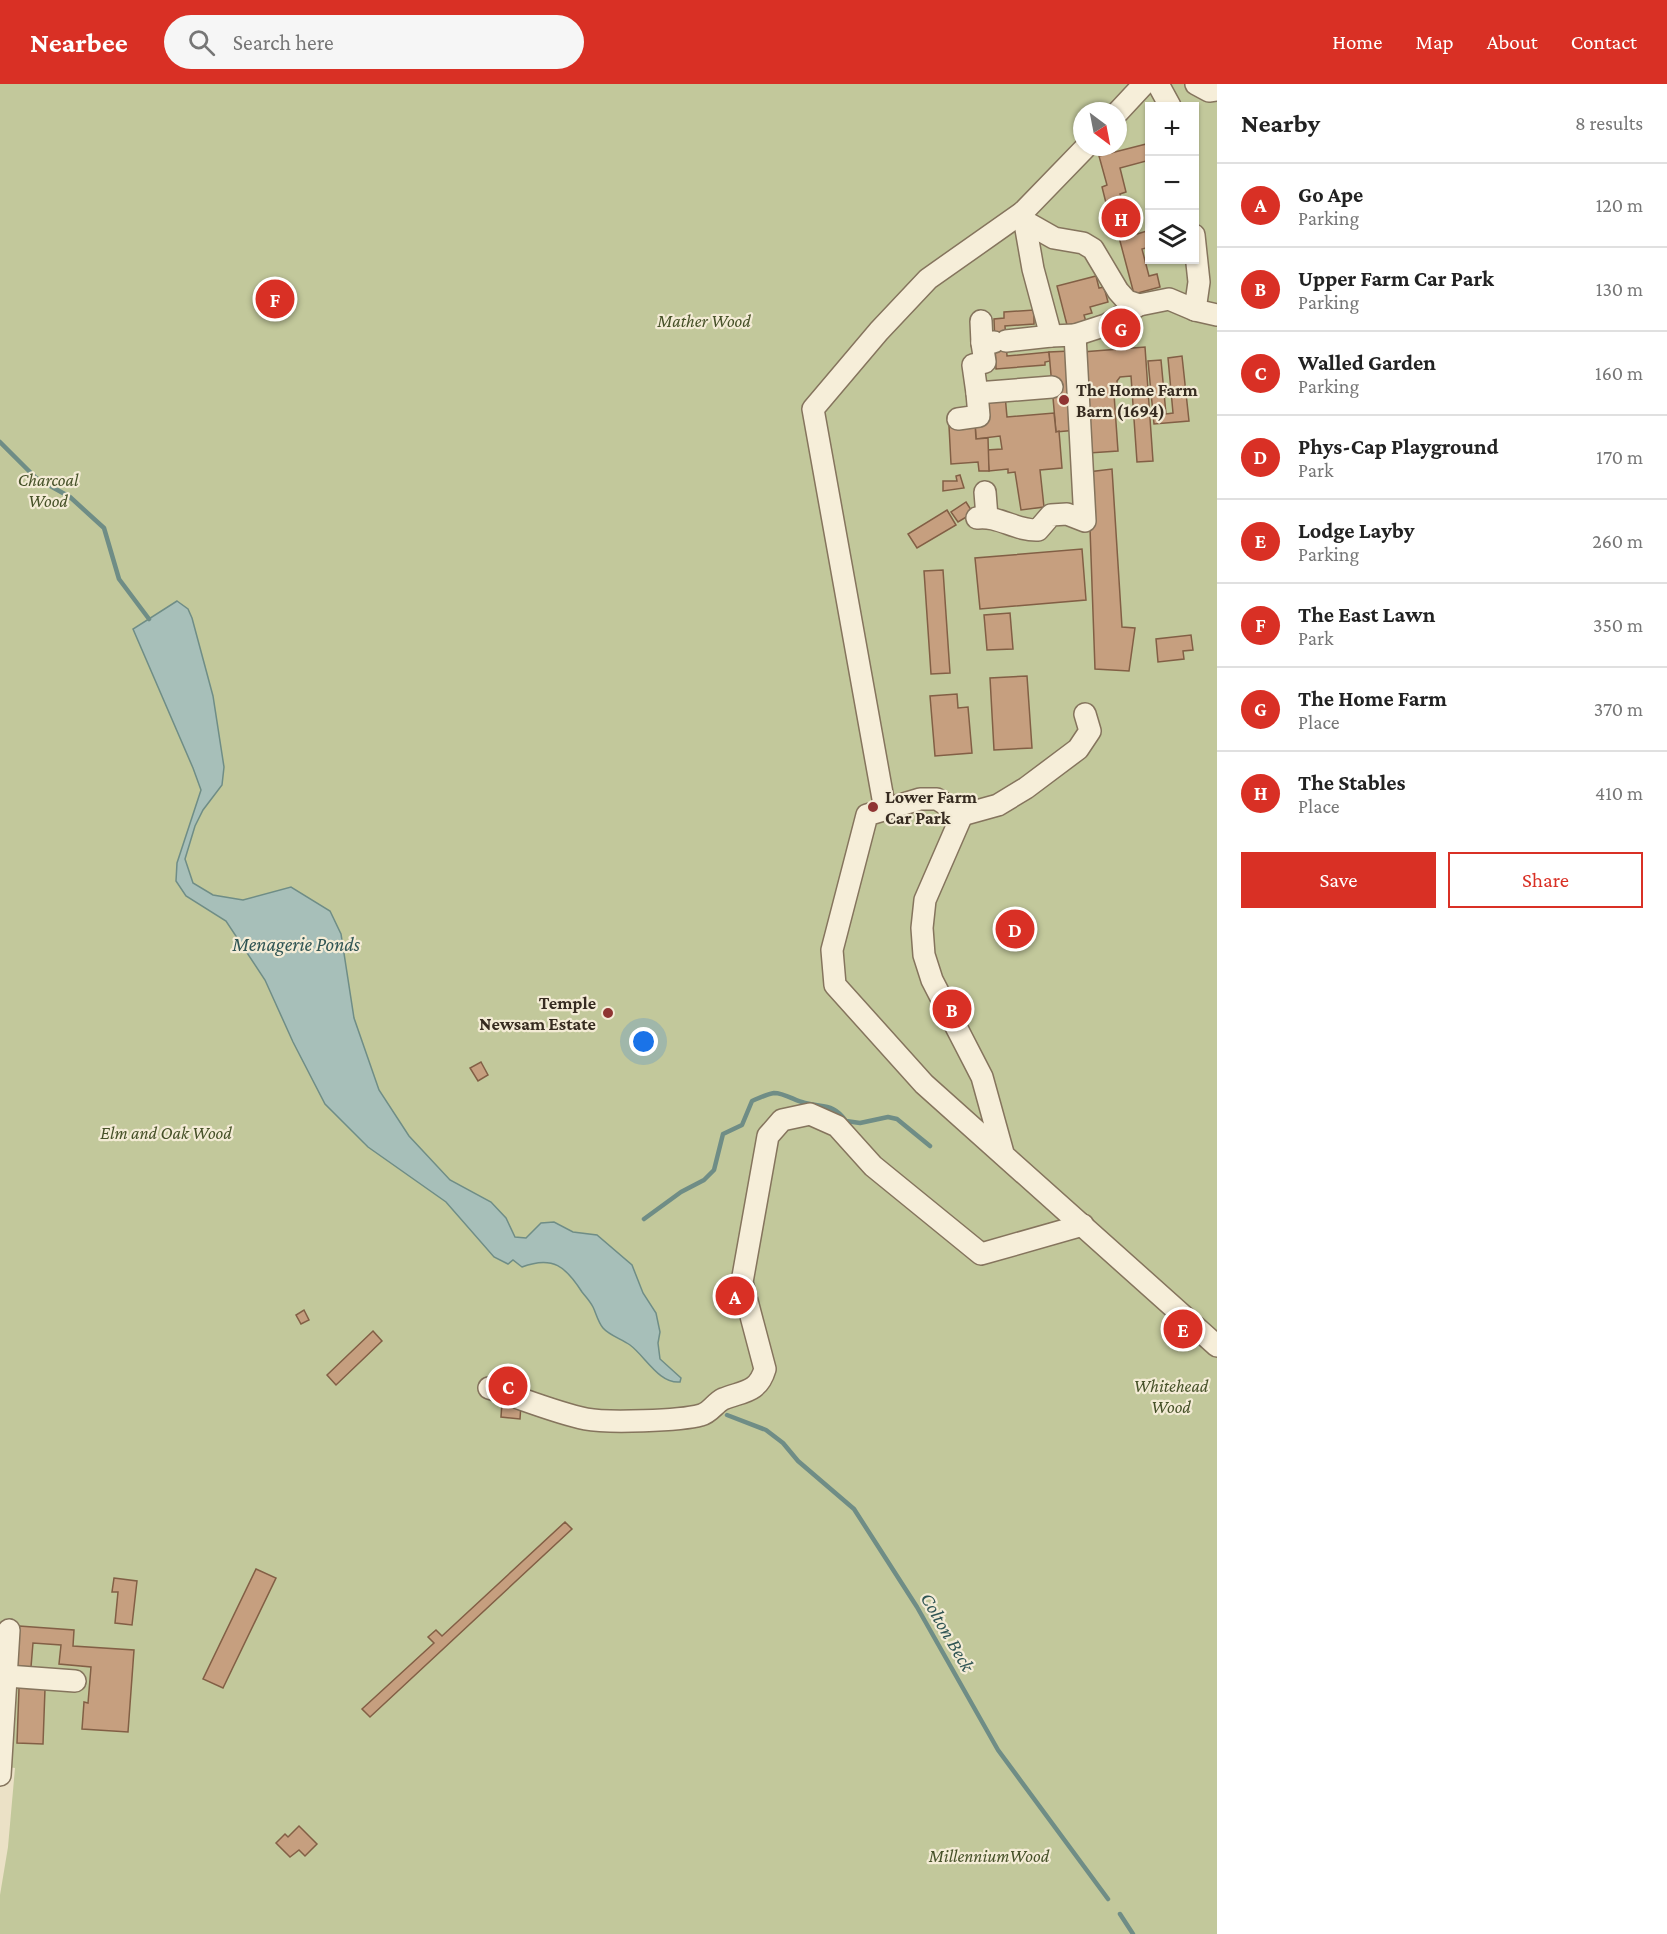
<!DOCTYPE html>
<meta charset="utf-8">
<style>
body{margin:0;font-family:"Crimson Pro",serif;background:#f6f6f6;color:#222}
.controls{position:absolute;right:18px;top:18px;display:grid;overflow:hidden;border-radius:0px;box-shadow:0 2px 4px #0004}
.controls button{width:54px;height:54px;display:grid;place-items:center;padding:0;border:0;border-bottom:2px solid #e0e0e0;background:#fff;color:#222;font:30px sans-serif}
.compass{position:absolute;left:1073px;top:18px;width:54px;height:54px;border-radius:50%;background:#fff;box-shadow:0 2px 4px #0004;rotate:148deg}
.you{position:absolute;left:644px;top:958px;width:21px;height:21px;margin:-15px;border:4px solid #fff;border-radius:50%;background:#1a73e8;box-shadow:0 0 0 9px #1a73e833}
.badge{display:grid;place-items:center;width:39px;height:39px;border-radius:50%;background:#d93025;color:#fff;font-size:20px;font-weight:700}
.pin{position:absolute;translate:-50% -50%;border:3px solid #fff;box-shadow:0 2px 6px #0006}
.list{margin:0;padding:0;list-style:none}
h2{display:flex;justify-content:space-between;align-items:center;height:78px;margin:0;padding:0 24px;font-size:26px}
h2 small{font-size:20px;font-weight:400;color:#767676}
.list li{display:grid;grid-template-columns:39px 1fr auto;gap:18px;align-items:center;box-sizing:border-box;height:84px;padding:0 24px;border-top:2px solid #e0e0e0}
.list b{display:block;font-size:22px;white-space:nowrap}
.list p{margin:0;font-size:20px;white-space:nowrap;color:#767676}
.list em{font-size:20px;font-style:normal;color:#767676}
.actions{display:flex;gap:12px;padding:18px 24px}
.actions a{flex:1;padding:14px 0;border:2px solid #d93025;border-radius:0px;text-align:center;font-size:21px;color:#d93025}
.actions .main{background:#d93025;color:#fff}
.icon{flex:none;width:33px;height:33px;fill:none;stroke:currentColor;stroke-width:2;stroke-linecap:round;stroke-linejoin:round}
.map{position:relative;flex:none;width:1217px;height:1850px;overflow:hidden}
header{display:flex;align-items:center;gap:36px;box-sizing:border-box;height:84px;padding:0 30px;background:#d93025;color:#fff}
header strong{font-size:28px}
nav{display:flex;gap:33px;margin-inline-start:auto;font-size:21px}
.search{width:420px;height:54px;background:#f6f6f6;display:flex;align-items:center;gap:15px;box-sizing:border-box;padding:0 21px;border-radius:33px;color:#767676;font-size:22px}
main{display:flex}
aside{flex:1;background:#fff}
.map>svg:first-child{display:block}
.green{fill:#c2c89b;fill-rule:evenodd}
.water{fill:#a7bfb9;stroke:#6f8d86;stroke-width:1.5}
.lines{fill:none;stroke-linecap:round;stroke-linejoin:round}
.stream{stroke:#6f8d86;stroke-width:4.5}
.building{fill:#c69f7f;stroke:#825f45;stroke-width:1.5}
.minor-casing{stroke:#85745d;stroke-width:24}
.minor{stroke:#f6eed9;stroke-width:21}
.poi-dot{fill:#8f3432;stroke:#f3ebd5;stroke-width:2}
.labels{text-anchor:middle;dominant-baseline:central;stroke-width:4.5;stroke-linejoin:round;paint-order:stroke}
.park-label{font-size:18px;font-style:italic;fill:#465128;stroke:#f3ebd5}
.poi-label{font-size:18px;font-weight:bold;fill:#362b20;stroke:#f3ebd5;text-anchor:start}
.water-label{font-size:20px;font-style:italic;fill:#305554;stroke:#f3ebd5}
</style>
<header>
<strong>Nearbee</strong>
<div class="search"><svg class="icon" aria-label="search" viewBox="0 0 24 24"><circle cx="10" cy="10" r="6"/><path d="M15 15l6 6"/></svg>Search here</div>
<nav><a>Home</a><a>Map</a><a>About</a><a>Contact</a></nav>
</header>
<main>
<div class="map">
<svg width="1217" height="1850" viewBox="0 0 1217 1850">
<rect width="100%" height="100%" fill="#ebe1c6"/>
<path class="green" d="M 0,0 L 1217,0 L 1217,1850 L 0,1850 L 0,1811 L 8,1763 L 15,1684 L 0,1682 ZM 1150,22 L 1194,22 L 1194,176 L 1150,176 ZM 1082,27 L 1118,27 L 1118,63 L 1082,63 Z"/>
<path class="water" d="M 177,517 L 188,525 L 192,534 L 213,612 L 224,683 L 222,701 L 203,726 L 195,742 L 185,775 L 193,799 L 213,811 L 243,816 L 291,803 L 330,827 L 341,850 L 354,934 L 379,1006 L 409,1052 L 450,1096 L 491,1118 L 506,1134 L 515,1153 L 526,1154 L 541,1139 L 554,1138 L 573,1148 L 597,1151 L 632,1181 L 643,1209 L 656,1229 L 660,1248 L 658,1259 L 660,1275 L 681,1294 L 680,1298 C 659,1300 645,1272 630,1261 C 621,1255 609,1251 603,1244 C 598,1238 596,1229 593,1223 C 590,1217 586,1213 582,1208 C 566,1183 553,1171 522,1183 L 513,1176 L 508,1180 L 494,1173 L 446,1118 L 368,1063 L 325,1020 L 293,958 L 265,896 L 226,837 L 186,812 L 176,797 L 177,779 L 201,706 L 193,684 L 133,545 Z"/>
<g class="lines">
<g class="stream">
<path d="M 0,358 L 36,394 L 70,413 L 104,444 L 119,495 L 149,535"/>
<path d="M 644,1135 L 681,1108 L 704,1096 L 714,1086 L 723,1050 L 742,1041 L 752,1017 C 759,1014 767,1010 774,1009 C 785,1009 795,1017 805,1019 C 824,1024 833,1019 846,1037 L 860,1039 L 888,1033 L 897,1035 L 930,1062"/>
<path d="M 727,1331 L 766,1346 L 783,1359 L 798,1377 L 854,1425 L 917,1523 L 998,1666 L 1108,1815"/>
<path d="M 1120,1830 L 1133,1850"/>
</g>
</g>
<g class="building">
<path d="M 1150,59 L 1150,76 L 1120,84 L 1126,108 L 1120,110 L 1125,126 L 1130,124 L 1137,150 L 1150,146 L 1150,163 L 1142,165 L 1149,192 L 1157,190 L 1160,203 L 1134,210 L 1116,142 L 1112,143 L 1102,103 L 1107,101 L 1099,72 Z"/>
<path d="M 1096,192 L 1099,204 L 1104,203 L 1108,218 L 1090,223 L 1092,229 L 1084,231 L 1086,238 L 1067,241 L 1057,202 Z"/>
<path d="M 1034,226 L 1034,240 L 1005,242 L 1007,272 L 1049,268 L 1050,277 L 1045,278 L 1045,281 L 996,285 L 994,235 L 1004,234 L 1004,228 Z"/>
<path d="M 1145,263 L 1153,377 L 1137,378 L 1131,292 L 1120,293 L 1117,297 L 1118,310 L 1114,310 L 1118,367 L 1089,369 L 1082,268 Z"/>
<path d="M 1070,267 L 1077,346 L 1056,348 L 1049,268 Z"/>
<path d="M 1182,272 L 1189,337 L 1154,340 L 1148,277 L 1161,276 L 1166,330 L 1173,329 L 1168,274 Z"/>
<path d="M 1005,311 L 1007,333 L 1054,329 L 1056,348 L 1059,347 L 1062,384 L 1040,386 L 1044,423 L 1021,426 L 1015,388 L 1008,389 L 1008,385 L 989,387 L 987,366 L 1002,365 L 1000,352 L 976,355 L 975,339 L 984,313 Z"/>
<path d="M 975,339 L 976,355 L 988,354 L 989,387 L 979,387 L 978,378 L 951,380 L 949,342 Z"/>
<path d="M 1112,385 L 1122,543 L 1135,544 L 1129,587 L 1095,585 L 1088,388 Z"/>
<path d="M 960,391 L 964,404 L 943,407 L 943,397 L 957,397 L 956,392 Z"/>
<path d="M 966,418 L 973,429 L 958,438 L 951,428 Z"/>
<path d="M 947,426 L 956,441 L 917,464 L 908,450 Z"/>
<path d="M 1082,465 L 1086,516 L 980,525 L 975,474 Z"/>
<path d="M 943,486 L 950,589 L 931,590 L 924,487 Z"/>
<path d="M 1010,529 L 1013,565 L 987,566 L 984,531 Z"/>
<path d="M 1191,551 L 1193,566 L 1183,567 L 1184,575 L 1158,578 L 1156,555 Z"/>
<path d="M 1027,592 L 1032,664 L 994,666 L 990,594 Z"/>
<path d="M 957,610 L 958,624 L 968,623 L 972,669 L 935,672 L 930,612 Z"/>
<path d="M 481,978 L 488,991 L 478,997 L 470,984 Z"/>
<path d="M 304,1226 L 309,1236 L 301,1240 L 296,1231 Z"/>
<path d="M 373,1247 L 382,1257 L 336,1301 L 327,1291 Z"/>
<path d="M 502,1318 L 521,1320 L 520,1335 L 501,1333 Z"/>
<path d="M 565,1438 L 572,1445 L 370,1633 L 362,1625 L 434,1559 L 428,1553 L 436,1546 L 442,1552 Z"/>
<path d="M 256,1485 L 276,1494 L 223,1604 L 203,1595 Z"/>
<path d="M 114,1494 L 137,1497 L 132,1541 L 115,1539 L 118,1508 L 112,1508 Z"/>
<path d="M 19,1542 L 74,1546 L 73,1562 L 134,1566 L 128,1648 L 82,1645 L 84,1618 L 88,1619 L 91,1583 L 59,1580 L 61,1561 L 33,1559 L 31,1583 L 16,1582 Z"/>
<path d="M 19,1604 L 45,1605 L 43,1660 L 17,1659 Z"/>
<path d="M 299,1742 L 317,1760 L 305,1772 L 299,1766 L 290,1773 L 276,1759 L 285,1750 L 288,1753 Z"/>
</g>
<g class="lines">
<g class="minor-casing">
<g id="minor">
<path d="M 1158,0 L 1170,22"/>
<path d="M 1196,0 L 1209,7 L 1217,6"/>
<path d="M 1118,28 L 1144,0"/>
<path d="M 1024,137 L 1054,154 L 1083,159 L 1093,165 L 1118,207 L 1127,217 L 1139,221"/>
<path d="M 1195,226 L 1217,231"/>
<path d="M 981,237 L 982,259 L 994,258"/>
<path d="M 1075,251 L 1106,241 L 1139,221 L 1169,215 L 1195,226 L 1199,198 L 1194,151"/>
<path d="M 1006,257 L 1051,252"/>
<path d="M 982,259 L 985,278 L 973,281 L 977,309 L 1052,303"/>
<path d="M 958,335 L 979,332 L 977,309"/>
<path d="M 985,408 L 987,433"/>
<path d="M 977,434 C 998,431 1016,447 1038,446 L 1051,431 L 1067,430 L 1085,437 L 1075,251 L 1051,252 L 1033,185 L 1023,128"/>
<path d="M 885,726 L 813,325 L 879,247 L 928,195 L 1023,128 L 1086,63"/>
<path d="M 962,731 L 998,721 L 1026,704 L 1078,665 L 1090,647 L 1085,630"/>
<path d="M 1003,1069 L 982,993 L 932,896 L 924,871 L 922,844 L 925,816 L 962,731 L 937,715 L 920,715 L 867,731 L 832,866 L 835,901 L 924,1000 L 1217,1262"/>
<path d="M 489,1304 C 521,1314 553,1328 586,1335 C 607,1339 680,1337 701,1331 C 710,1329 715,1319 723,1315 C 743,1307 758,1309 765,1285 L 742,1198 L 768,1052 L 782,1036 L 810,1030 L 837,1042 L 873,1082 L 981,1170 L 1083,1141"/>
<path d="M 7,1592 L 75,1597"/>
<path d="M 0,1691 L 9,1546"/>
</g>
</g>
<use href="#minor" class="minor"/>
</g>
<g class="poi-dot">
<circle cx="1064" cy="316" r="6"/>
<circle cx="873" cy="723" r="6"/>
<circle cx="608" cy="929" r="6"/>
</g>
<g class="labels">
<g class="park-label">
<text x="704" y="237">Mather Wood</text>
<text x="48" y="396">Charcoal<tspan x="48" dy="21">Wood</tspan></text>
<text x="166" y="1049">Elm and Oak Wood</text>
<text x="1171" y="1302">Whitehead<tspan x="1171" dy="21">Wood</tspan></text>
<text x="989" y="1772">MillenniumWood</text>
</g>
<g class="poi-label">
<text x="1076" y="306">The Home Farm<tspan x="1076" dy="21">Barn (1694)</tspan></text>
<text x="885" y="713">Lower Farm<tspan x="885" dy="21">Car Park</tspan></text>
<text x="596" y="919" text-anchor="end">Temple<tspan x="596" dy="21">Newsam Estate</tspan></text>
</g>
<g class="water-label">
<text x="296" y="860">Menagerie Ponds</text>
<text transform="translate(948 1548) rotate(60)">Colton Beck</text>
</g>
</g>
</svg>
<div class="controls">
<button>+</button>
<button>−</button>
<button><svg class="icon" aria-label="layers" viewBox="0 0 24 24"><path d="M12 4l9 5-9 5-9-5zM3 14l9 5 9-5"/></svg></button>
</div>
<svg class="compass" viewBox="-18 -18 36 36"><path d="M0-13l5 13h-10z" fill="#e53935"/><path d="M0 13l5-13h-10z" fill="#767676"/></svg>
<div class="you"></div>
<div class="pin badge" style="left:735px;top:1212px">A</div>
<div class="pin badge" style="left:952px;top:925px">B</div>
<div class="pin badge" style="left:508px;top:1302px">C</div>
<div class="pin badge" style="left:1015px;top:845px">D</div>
<div class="pin badge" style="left:1183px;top:1245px">E</div>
<div class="pin badge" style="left:275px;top:215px">F</div>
<div class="pin badge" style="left:1121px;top:244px">G</div>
<div class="pin badge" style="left:1121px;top:134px">H</div>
</div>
<aside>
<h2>Nearby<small>8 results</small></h2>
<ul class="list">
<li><span class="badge">A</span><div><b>Go Ape</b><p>Parking</p></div><em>120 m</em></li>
<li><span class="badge">B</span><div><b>Upper Farm Car Park</b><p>Parking</p></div><em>130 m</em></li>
<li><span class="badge">C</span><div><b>Walled Garden</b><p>Parking</p></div><em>160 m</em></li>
<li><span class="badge">D</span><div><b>Phys-Cap Playground</b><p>Park</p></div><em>170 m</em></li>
<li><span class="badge">E</span><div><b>Lodge Layby</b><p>Parking</p></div><em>260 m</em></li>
<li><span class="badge">F</span><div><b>The East Lawn</b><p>Park</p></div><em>350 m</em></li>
<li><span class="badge">G</span><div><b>The Home Farm</b><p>Place</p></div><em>370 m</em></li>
<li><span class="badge">H</span><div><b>The Stables</b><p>Place</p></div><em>410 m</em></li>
</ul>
<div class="actions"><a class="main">Save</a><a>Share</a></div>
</aside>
</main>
